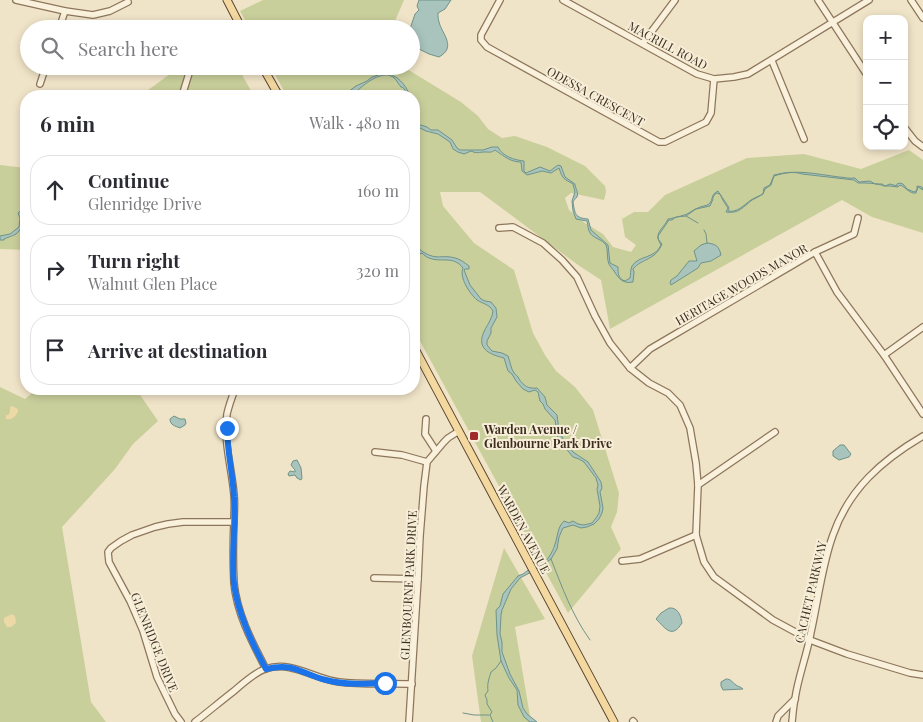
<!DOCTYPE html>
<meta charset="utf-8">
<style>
body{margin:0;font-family:"Playfair Display",serif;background:#f7f7f7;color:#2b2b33}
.controls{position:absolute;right:15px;top:15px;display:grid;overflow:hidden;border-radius:10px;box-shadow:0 2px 8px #0003}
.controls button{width:45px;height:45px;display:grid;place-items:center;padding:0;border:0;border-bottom:1px solid #e1e1e2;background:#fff;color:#2b2b33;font:25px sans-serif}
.stop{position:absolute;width:15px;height:15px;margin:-11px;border:4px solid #1a73e8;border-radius:50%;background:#fff}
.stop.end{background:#1a73e8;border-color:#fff;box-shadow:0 1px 5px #0008}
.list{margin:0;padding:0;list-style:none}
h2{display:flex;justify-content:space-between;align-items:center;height:65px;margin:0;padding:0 20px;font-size:21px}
h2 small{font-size:16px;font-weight:400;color:#7c7c81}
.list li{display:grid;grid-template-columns:32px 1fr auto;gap:15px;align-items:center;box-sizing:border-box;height:70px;margin:0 10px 10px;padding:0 10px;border:1px solid #e1e1e2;border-radius:20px}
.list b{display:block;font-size:19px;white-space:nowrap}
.list p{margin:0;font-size:16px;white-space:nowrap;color:#7c7c81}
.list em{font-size:16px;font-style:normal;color:#7c7c81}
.icon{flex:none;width:28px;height:28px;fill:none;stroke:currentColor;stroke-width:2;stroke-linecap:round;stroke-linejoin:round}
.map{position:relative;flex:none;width:923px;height:722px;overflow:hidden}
.search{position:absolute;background:#fff;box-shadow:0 2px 8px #0003;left:20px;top:20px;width:400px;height:55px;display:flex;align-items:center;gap:12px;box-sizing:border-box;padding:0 18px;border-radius:28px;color:#7c7c81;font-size:19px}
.panel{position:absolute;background:#fff;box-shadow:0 2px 8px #0003;left:20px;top:90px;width:400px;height:305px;border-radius:20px}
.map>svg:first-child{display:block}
.green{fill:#c9cf9b}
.sand{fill:#ecd9a5}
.water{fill:#a9c4bc;stroke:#6f938a}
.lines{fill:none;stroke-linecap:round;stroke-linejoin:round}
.stream{stroke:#6f938a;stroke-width:1}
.minor-casing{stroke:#8d765c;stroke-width:8}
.major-casing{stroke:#5b4430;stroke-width:9}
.minor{stroke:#faf1dc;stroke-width:5.5}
.major{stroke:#f3d9a0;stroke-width:7}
.route{stroke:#1a73e8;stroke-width:6}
.poi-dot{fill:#9e2a2b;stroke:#f7eed8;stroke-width:2}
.labels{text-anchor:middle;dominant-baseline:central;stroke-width:4;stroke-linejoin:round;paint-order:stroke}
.street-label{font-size:12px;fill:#3d2e20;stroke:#f7eed8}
.poi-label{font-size:12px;font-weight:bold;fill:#3d2e20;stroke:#f7eed8;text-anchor:start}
</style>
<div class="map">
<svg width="923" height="722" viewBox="0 0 923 722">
<rect width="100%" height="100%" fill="#f0e4c8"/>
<g class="green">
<path d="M 263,0 L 404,0 L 395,21 L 387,29 L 250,29 L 240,11 Z"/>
<path d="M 181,66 L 237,66 L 254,96 L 140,96 Z"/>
<path d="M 270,66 L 402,66 L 461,102 L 478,116 L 488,129 L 502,138 L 515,136 L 547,147 L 585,166 L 605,186 L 606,192 L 604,200 L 571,193 L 565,198 L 569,210 L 585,223 L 603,234 L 613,247 L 631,252 L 636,245 L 625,237 L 622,219 L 634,212 L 648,212 L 665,195 L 747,158 L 804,154 L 861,169 L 909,150 L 923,160 L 923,233 L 872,217 L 842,200 L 610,329 L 601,280 L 578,265 L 480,192 L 440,192 L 443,206 L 474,243 L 514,270 L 533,333 L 545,355 L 556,371 L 575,387 L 593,410 L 619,493 L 617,512 L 611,527 L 621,549 L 568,613 L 414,330 L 414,96 L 287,96 Z"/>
<path d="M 0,165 L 26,168 L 26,250 L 0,249 Z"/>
<path d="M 0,387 L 25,399 L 37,389 L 136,389 L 158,421 L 133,444 L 115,469 L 62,527 L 91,702 L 106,722 L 0,722 Z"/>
<path d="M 504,548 L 545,619 L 515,627 L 531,722 L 481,722 L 472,656 Z"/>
</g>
<g class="sand">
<path d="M 12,406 L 18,409 L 18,412 C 15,417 12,420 6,419 L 6,415 L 8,415 L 10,412 L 10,407 Z"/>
<path d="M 12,614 L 15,616 L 16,623 L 11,627 L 7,627 L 4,622 L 4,618 Z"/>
</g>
<g class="water">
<path d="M 419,0 L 451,0 L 445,9 L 438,13 C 438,16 438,19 439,22 C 442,34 457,47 439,57 L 429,54 L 411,45 L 411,29 L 410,29 L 415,14 L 419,10 L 417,6 Z"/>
<path d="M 384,73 C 397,74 406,85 410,96 L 407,96 C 406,94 406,91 404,89 C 404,88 402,87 401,87 C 398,84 397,80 393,77 C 382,70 366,83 358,90 L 357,96 L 347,96 L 348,92 L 356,86 L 367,81 L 372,77 Z"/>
<path d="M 414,123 L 427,127 L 431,130 L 438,130 L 452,140 L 457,148 L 460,150 L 483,150 L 492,147 L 498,147 C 502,156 514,160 524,161 L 524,171 L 526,173 L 540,167 L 550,171 L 558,165 L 561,166 L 565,177 L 575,184 C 575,188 579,193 577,197 C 575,199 574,200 573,202 C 575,214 575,218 588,219 L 591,230 L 608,245 L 610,263 L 618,267 C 618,273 618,279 625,281 L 630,278 C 631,275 630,270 632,266 C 639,255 655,259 661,245 C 653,232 663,230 668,219 C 670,219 685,215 687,214 C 691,212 694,209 698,208 C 701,206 707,206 709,204 C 714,199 710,195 718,191 C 719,193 729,207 729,208 C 729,209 728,210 728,211 C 737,213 744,205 751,200 C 754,198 759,196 763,194 L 764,188 L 770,185 L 774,175 C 795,169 817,174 839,177 C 844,177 849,179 855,178 L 859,182 L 870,181 L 875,184 L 882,184 L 885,186 L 890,184 L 897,186 L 897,184 L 899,183 L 903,184 L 907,189 L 914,192 L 917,190 L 917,186 L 922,187 L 923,190 L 918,187 L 916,193 C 909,194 906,187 900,185 L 898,187 L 890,186 L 884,186 C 877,183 867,183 858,183 L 854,180 L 802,174 C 793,171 784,173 774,176 L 771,185 L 765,189 L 763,194 C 760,196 756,198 752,200 C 743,207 739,214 726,212 L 728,208 C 725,204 722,199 720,194 L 716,193 L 713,197 L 713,199 L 710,206 L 696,209 L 686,216 L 676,217 L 672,220 L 669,220 L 658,236 L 658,239 L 662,244 C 655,261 642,258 633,269 L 634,272 L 633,282 C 623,284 619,279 614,271 C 612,268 609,266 608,261 C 607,256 608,250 606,245 C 602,239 594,239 590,233 C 588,230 588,225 587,221 L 576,219 L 573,211 L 572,201 L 575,192 L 573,184 C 563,178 563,180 559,168 L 551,173 L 542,171 L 527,175 L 522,171 L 521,162 C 510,162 504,156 495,150 C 491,153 490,152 485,152 C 479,152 477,154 471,151 L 464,154 L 458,152 L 453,149 L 450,142 L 438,134 L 426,131 L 414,125 Z"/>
<path d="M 26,206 L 26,211 L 23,211 L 21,214 C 22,221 23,229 16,234 C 13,236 8,237 4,239 L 4,240 L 0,240 L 0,236 L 10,234 L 19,227 L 20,218 L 18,213 Z"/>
<path d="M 414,239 C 416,246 418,248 423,252 C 438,261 441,254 455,258 C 460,259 465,263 469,266 L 469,269 L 465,269 L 464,270 L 470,285 L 481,299 L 485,301 L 491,302 L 496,308 L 497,317 L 491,328 L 491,333 L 487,341 L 487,345 L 492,351 L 502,353 L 508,356 C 510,361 511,369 514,373 C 516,375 518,376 519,379 C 524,386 528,389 537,388 L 545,397 L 547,405 L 557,415 L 559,430 L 563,439 L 573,452 L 588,462 L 601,482 L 602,488 L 600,492 L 603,508 L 602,513 L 599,519 L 594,524 L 587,527 L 581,528 L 573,525 L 563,528 L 559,537 L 557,549 L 551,559 L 539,568 L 520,578 L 511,589 L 502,610 L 501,615 L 500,634 L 502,642 L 502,652 L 510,674 L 519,691 L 523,708 L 527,714 L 537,722 L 530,722 L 524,717 L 518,705 L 517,690 L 509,678 L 501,661 L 497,635 L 496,610 L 500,606 L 503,594 L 518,576 L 523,574 L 539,562 L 545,562 C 549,558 554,549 555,544 C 558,536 557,528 564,521 L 569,523 L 573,521 L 578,524 L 584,525 L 592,523 L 596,518 L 599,513 L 600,506 L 597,489 L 598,485 L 596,478 L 584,462 L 579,459 L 573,457 L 558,439 L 555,420 L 545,409 L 543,404 L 540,401 L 538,392 L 535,390 L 529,392 L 523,389 L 516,381 L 512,374 L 508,371 L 504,358 C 492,355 477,350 483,334 C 486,326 492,320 493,311 C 489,304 483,304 477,300 C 469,293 459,277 463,268 C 453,255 442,263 429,258 C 426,257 424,255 422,253 L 418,255 L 414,249 Z"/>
<path d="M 707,243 C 716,244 719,246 721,255 L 711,261 L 701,263 L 698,268 L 671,285 L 670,283 L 671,280 L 677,276 L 689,261 L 697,261 L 694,251 L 701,245 Z"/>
<path d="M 174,416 L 180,419 L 185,419 L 186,423 L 185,425 L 180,428 C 175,426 170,425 170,419 Z"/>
<path d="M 840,445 L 844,445 L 851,454 L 849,457 L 839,460 L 833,456 L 833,451 Z"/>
<path d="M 297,460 L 301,468 L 302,478 L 301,480 L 297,478 L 295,475 L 289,476 L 288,474 L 290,471 L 295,472 L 295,470 L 291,465 L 293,461 Z"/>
<path d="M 669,608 C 678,607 681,616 682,623 C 672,639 666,629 656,619 L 661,613 Z"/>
<path d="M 726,679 C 731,679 732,682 736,685 C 738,687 740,686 743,689 L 723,690 L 721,686 L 721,682 Z"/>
</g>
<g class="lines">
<g class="stream">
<path d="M 686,216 L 698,223"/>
<path d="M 704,230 L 706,234 L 707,243"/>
<path d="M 551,559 C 562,587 572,615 590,640"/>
<path d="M 463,713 L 474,715 L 489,715"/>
<path d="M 493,722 L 490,715 L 492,712 L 487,704 L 487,700 L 485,695 L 488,691 C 487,683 489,679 491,672 L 496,668 L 501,661"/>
</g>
<g class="minor-casing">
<g id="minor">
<path d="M 16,0 L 65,11 L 93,15 L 110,11 L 128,2"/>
<path d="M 500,0 L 481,35 L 481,40 L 487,47 L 659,142 L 665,142 L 706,122 L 711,113 L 714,79"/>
<path d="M 563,0 L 697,74 L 714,79 L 734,77 L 748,74 L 869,0"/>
<path d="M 818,0 L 867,75"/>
<path d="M 911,0 L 923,18"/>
<path d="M 59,29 L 65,11"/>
<path d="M 643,43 L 675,0"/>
<path d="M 772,61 L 804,139"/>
<path d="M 40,84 L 46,66"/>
<path d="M 182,96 L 190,70 L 193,66"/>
<path d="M 904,127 L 915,141 L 923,147"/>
<path d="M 499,228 L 513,227 L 543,243 L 562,260 L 577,277 L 595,316 L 610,343 L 630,368 L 649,383 L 668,393 L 680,405 L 690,428 L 696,463 L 698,485 L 696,535 L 704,562 L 714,577 L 773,620 L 810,640 L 847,654 L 910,673 L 923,675"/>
<path d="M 815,252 L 837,292 L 884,355 L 923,414"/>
<path d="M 884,355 L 923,327"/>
<path d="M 630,368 L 650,349 L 815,252 L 854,234 L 858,218"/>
<path d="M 235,389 C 232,397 229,405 227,414 C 223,441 232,469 234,495 C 235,504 234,513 234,521 C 233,542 233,563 234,583 C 237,614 252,642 266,669"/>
<path d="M 426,419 L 425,434 L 436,451"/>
<path d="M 375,452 L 402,455 L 427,462"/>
<path d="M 698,485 L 775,432"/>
<path d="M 622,561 L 640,559 L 696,535"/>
<path d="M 374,578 L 418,579"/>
<path d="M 633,721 L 634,722"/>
<path d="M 181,722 L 175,714 L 157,677 L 143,631 L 130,601 L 109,562 L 108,552 L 111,548 L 121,541 L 132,535 L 155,527 L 168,524 L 183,522 L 234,522"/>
<path d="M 195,722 C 208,712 221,701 234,691 C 243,683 254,673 265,669 C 293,660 313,679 339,682 C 363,685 388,683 412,684"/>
<path d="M 409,722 L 418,579 L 420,536 L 424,486 L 427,462 L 444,442 L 448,438 L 459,431"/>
<path d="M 776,722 L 778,716 L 795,699"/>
<path d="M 792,722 C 793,714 793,707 795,699 C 798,677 807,655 811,632 C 818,601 822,565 833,535 C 849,489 882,460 923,436"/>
</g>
</g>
<g class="major-casing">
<g id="major">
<path d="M 227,0 L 242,29"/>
<path d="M 262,66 L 279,96"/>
<path d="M 414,347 L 614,722"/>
</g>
</g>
<use href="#minor" class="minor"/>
<use href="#major" class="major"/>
</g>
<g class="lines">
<path class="route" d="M 227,428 C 227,451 233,474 234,497 C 236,526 231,555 234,584 C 238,614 252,643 266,669 C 295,662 301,674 326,680 C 345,685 366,684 385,683"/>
</g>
<rect class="poi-dot" x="469" y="431" width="10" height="10" rx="2.5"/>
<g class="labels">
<g class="street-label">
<text transform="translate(668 45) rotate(28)">MACRILL ROAD</text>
<text transform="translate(596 96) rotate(29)">ODESSA CRESCENT</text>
<text transform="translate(741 284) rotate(-30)">HERITAGE WOODS MANOR</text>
<text transform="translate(524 529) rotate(62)">WARDEN AVENUE</text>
<text transform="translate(408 585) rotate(-87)">GLENBOURNE PARK DRIVE</text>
<text transform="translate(810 592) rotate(-77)">CACHET PARKWAY</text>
<text transform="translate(155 642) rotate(68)">GLENRIDGE DRIVE</text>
</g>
<g class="poi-label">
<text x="484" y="429">Warden Avenue /<tspan x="484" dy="14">Glenbourne Park Drive</tspan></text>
</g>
</g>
</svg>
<div class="controls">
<button>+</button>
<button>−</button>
<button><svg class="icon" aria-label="locate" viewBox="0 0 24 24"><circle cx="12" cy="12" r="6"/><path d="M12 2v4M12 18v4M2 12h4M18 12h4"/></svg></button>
</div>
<div class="stop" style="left:385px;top:683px"></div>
<div class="stop end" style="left:227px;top:428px"></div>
<div class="search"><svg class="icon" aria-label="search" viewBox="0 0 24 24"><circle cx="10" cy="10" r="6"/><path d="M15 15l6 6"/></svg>Search here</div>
<section class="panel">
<h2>6 min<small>Walk · 480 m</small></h2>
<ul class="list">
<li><svg class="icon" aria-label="ahead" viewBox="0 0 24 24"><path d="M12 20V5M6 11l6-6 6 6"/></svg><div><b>Continue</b><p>Glenridge Drive</p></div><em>160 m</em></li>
<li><svg class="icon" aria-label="right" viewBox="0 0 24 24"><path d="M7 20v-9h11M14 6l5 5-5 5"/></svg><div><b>Turn right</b><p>Walnut Glen Place</p></div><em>320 m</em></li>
<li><svg class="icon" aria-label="arrive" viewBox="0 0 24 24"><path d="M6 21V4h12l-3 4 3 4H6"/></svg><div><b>Arrive at destination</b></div></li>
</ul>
</section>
</div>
